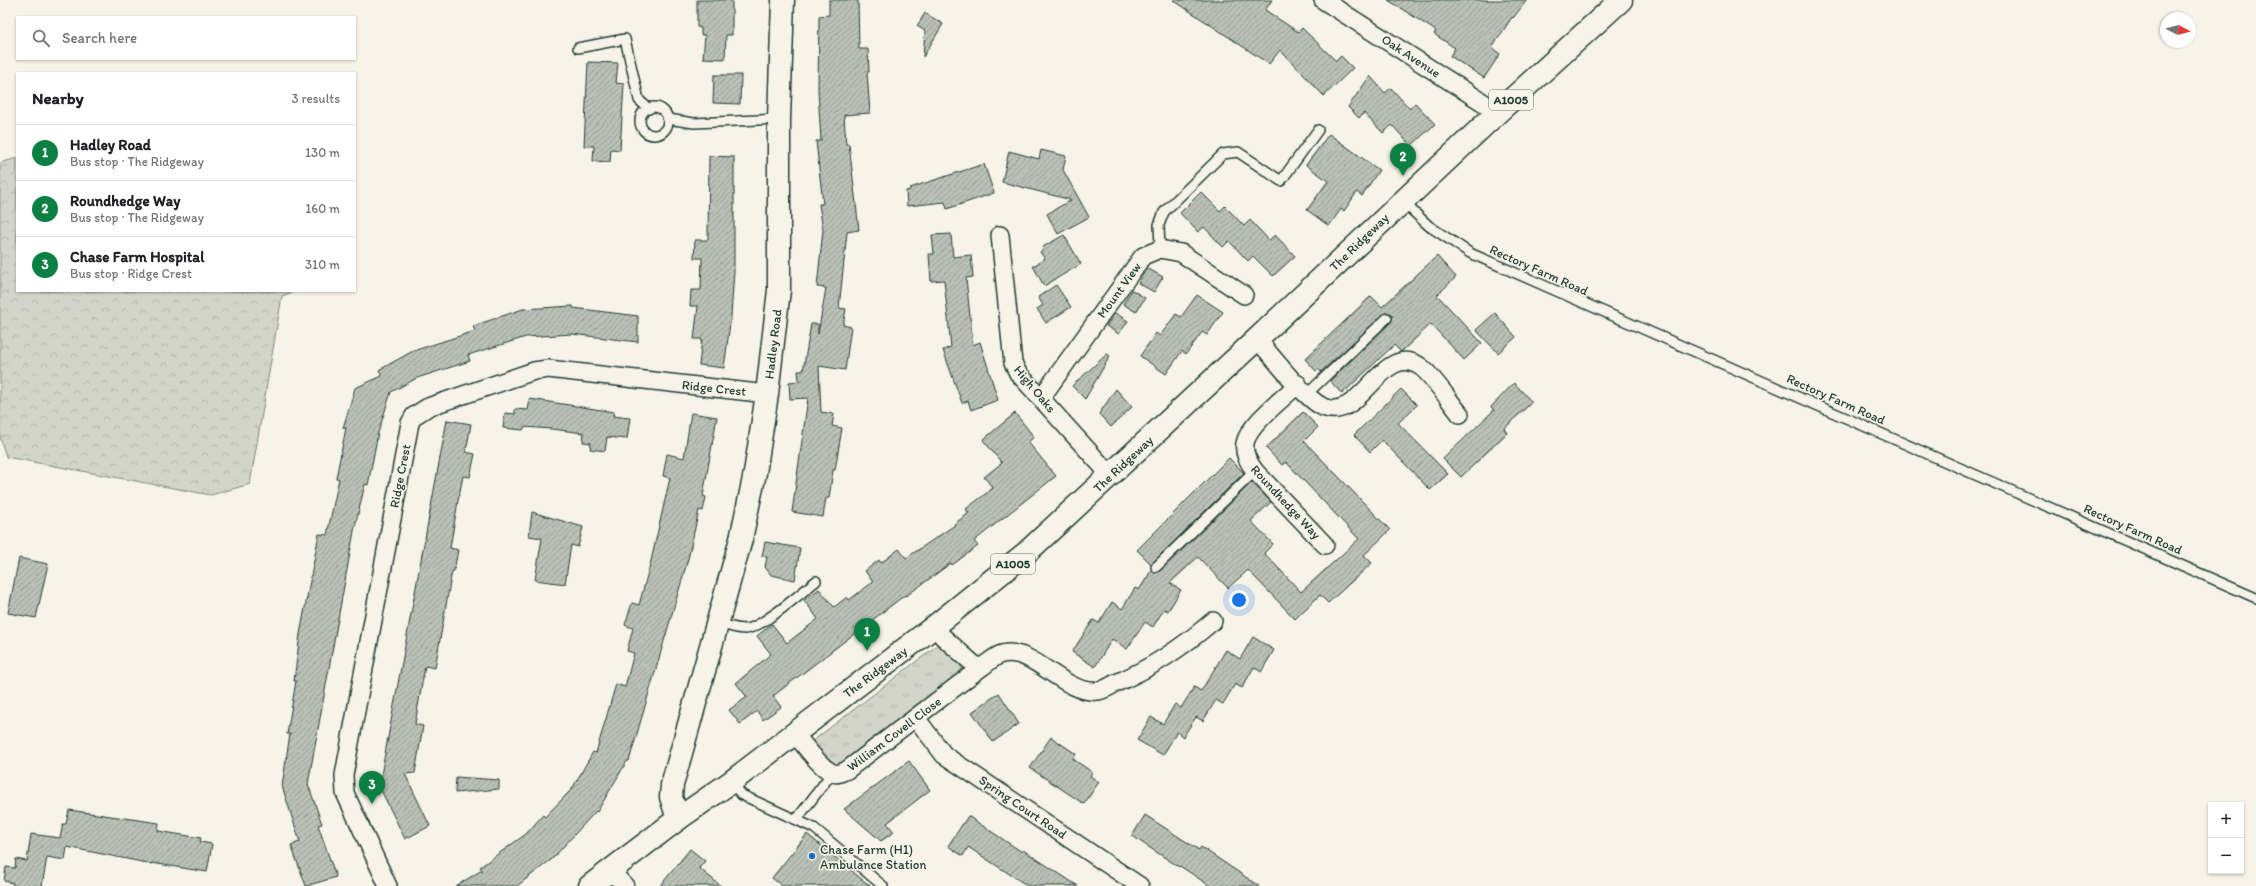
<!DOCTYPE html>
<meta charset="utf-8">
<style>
body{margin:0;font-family:Itim,sans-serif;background:#f6f6f6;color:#202124}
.controls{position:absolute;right:12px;bottom:12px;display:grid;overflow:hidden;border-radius:0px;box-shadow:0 1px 3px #0004}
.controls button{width:36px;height:36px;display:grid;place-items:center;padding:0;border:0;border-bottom:1px solid #e0e0e0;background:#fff;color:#202124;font:20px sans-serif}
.compass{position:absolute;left:2160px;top:12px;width:36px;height:36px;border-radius:50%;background:#fff;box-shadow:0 1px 3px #0004;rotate:97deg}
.you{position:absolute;left:1239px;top:600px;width:14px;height:14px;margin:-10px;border:3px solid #fff;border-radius:50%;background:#1a73e8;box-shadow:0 0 0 6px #1a73e833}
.badge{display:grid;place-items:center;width:26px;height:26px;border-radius:50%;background:#0b8043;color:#fff;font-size:13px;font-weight:700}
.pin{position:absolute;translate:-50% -33px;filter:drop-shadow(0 1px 2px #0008)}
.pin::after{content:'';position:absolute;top:21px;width:14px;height:12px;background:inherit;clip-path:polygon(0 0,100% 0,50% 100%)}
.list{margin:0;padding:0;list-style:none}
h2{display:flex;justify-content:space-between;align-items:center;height:52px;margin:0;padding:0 16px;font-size:17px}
h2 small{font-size:13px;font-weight:400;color:#757577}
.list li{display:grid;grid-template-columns:26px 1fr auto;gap:12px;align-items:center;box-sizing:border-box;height:56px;padding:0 16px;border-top:1px solid #e0e0e0}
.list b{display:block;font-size:15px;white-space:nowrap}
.list p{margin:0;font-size:13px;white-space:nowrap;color:#757577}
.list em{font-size:13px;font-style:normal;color:#757577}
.icon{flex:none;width:22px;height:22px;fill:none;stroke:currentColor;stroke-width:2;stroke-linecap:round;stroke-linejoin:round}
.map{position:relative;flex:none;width:2256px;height:886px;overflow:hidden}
.search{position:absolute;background:#fff;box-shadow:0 1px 3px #0004;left:16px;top:16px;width:340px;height:44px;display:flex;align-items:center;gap:10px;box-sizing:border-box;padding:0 14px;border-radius:0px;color:#757577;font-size:15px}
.panel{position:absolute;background:#fff;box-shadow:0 1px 3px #0004;left:16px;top:72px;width:340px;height:220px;border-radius:0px}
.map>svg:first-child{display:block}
.grass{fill:url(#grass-tufts);stroke:#79897f}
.forest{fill:url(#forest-crowns);stroke:#79897f}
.building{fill:url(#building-hatch);stroke:#1f3d34}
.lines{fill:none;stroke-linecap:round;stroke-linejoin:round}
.lane-casing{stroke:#1f3d34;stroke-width:12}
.street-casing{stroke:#1f3d34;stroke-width:20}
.secondary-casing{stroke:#1f3d34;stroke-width:25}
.primary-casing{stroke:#1f3d34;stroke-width:25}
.lane{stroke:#f7f3e8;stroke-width:9}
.street{stroke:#f7f3e8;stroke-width:17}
.secondary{stroke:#f7f3e8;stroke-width:22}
.primary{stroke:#f7f3e8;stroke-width:22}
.poi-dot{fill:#1f6fb2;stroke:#f7f3e8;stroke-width:1.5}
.labels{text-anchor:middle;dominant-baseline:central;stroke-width:3.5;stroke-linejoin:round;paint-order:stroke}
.shield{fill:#f7f3e8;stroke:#60746a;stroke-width:1}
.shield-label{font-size:12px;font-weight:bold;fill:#1f3d34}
.street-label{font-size:13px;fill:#1f3d34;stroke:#f7f3e8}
.poi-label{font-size:13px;fill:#1f3d34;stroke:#f7f3e8;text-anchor:start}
</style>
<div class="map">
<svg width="2256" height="886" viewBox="0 0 2256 886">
<defs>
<pattern id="grass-tufts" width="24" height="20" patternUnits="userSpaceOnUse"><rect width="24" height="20" fill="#d3d5ca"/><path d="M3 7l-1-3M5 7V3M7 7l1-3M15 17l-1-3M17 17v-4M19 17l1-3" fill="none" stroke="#b5b8ae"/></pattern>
<pattern id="forest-crowns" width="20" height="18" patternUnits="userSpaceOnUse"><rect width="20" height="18" fill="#d3d5ca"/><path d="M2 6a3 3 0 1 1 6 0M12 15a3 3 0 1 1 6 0" fill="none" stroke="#b5b8ae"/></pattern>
<pattern id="building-hatch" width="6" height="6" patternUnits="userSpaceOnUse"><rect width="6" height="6" fill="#bbc1b6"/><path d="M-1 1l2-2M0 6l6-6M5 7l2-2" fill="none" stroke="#979e95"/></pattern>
</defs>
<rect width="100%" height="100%" fill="#f7f3e8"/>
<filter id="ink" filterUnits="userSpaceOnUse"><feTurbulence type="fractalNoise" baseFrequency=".025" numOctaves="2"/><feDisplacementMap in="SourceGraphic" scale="8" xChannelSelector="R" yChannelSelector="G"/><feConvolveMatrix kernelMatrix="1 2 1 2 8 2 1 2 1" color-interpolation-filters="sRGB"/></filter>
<g filter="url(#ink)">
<path class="grass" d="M 939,644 C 948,652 967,662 960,676 L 837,768 L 810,743 Z"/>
<path class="forest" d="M 17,158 L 17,291 L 296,291 L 282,296 L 250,484 L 211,495 L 6,457 L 0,437 L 0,163 Z"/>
<g class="building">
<path d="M 697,0 L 732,0 L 732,35 L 726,35 L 725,59 L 703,58 L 705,35 L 701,35 L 701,28 L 697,27 Z"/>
<path d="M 829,0 L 858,0 L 859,49 L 868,49 L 869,72 L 867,72 L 870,113 L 844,115 L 846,144 L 849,144 L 859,230 L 847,232 L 839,308 L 846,309 L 843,325 L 851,327 L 845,370 L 819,366 L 821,412 L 834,414 L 832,426 L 842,428 L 835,470 L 833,470 L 829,498 L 826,498 L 823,517 L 792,512 L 808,398 L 790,399 L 789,382 L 799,381 L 798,371 L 803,371 L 811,324 L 818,324 L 818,334 L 826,288 L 817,287 L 823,230 L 819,204 L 823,204 L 816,141 L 821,141 L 818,90 L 819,16 L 829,15 Z"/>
<path d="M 1173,0 L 1272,0 L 1265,10 L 1298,32 L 1302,28 L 1336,61 L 1341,56 L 1353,68 L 1324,96 L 1280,50 L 1269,64 Z"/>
<path d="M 1388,0 L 1527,0 L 1513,18 L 1512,17 L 1492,48 L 1500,54 L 1484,78 L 1450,56 L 1455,48 L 1434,34 L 1436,31 Z"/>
<path d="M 925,13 L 943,24 L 923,57 L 925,31 L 917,26 Z"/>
<path d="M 588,62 L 618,63 L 616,83 L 624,84 L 620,150 L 611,149 L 610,162 L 593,161 L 594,146 L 584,146 Z"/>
<path d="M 714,75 L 741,75 L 740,104 L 713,103 Z"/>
<path d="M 1370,76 L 1385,93 L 1391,88 L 1410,109 L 1415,103 L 1435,124 L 1411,146 L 1392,125 L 1383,133 L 1364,113 L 1359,118 L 1348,107 Z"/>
<path d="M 1329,134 L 1379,170 L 1362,196 L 1357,192 L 1344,211 L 1341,209 L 1329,226 L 1307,210 L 1328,181 L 1306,165 Z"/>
<path d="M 1041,150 L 1066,156 L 1063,170 L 1089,217 L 1058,234 L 1047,214 L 1071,200 L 1002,182 L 1009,151 L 1039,159 Z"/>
<path d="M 709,156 L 734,157 L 734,271 L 731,316 L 724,368 L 699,365 L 702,339 L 694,339 L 698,306 L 690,306 L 691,290 L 701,290 L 702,258 L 694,258 L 695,240 L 708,240 Z"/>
<path d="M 984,164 L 994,193 L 947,209 L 945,202 L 907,206 L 906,191 L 910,190 L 910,188 Z"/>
<path d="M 1201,192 L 1220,211 L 1225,206 L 1244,226 L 1250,220 L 1269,240 L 1275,235 L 1295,256 L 1273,276 L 1253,256 L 1248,261 L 1229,241 L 1223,247 L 1204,227 L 1198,232 L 1180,213 Z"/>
<path d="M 951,234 L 953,257 L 971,255 L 973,277 L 966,278 L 973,345 L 980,342 L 998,400 L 971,410 L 968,401 L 962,403 L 943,350 L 951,347 L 944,280 L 931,281 L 929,254 L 934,254 L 932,235 Z"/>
<path d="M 1064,235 L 1081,264 L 1044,286 L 1033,266 L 1045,259 L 1040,252 L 1044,249 L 1043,247 Z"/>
<path d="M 1437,256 L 1456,277 L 1437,295 L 1482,343 L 1464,360 L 1431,324 L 1401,352 L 1394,345 L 1342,394 L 1330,381 L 1391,322 L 1392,314 L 1386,312 L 1321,372 L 1318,369 L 1316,371 L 1305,359 L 1371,296 L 1382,307 Z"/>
<path d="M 1147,268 L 1163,277 L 1154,292 L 1138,283 Z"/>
<path d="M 1056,285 L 1071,307 L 1046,323 L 1037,309 L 1043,305 L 1038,297 Z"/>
<path d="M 1132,290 L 1145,298 L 1136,312 L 1123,304 Z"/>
<path d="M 1197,295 L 1223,312 L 1207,335 L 1202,332 L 1186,354 L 1182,351 L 1166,374 L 1140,356 L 1156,333 L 1160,336 L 1176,314 L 1181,317 Z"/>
<path d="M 573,306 L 573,308 L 638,316 L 638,342 L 572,334 L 526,337 L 468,355 L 470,361 L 417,378 L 391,392 L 378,433 L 368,485 L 365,484 L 354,531 L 308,784 L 322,824 L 318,825 L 336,877 L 306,886 L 291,845 L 300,842 L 282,786 L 290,734 L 287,734 L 296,681 L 294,681 L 300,634 L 319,534 L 327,535 L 339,479 L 336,478 L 346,428 L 343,428 L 355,388 L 382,376 L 379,370 L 413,351 L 475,331 L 473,326 L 523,309 Z"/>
<path d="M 1115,313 L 1128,321 L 1119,334 L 1106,326 Z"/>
<path d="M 1495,313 L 1516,337 L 1498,353 L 1476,330 Z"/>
<path d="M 1107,354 L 1110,356 L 1085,399 L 1072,386 Z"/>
<path d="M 1514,383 L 1532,402 L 1504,429 L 1507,433 L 1461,477 L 1443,459 L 1494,410 L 1491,407 Z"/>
<path d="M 1116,389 L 1132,407 L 1111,427 L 1099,414 Z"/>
<path d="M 1401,389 L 1417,405 L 1398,423 L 1448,474 L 1430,490 L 1382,440 L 1370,452 L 1354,435 Z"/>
<path d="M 530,399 L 614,412 L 613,416 L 630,418 L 627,439 L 607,437 L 605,451 L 590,449 L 591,443 L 583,442 L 584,433 L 552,429 L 524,427 L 523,430 L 503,428 L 505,413 L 515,414 L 515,409 L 528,410 Z"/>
<path d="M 1303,412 L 1318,427 L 1304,441 L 1390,530 L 1364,555 L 1372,563 L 1328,603 L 1320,595 L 1295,619 L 1248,570 L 1228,588 L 1198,557 L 1170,583 L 1181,590 L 1168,611 L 1164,609 L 1153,627 L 1145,622 L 1127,649 L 1112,639 L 1095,667 L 1072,652 L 1093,620 L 1099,623 L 1112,602 L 1122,609 L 1135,588 L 1139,590 L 1151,571 L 1155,573 L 1160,571 L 1252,482 L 1271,502 L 1251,521 L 1273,544 L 1264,553 L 1301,592 L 1359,539 L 1286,462 L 1282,465 L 1266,448 Z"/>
<path d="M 691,413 L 717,417 L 703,496 L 706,497 L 703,511 L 699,510 L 688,559 L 629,761 L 627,761 L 597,812 L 596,811 L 552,859 L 517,886 L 456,886 L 482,870 L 480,867 L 526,834 L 543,815 L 545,817 L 572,789 L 593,752 L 596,753 L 616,684 L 625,687 L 634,653 L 627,651 L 633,628 L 625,625 L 632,603 L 639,605 L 651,561 L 670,478 L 663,476 L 667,454 L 684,458 Z"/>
<path d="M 1015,413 L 1034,437 L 1028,442 L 1056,476 L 974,541 L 978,546 L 952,565 L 951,563 L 906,596 L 905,595 L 773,696 L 781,707 L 763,720 L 757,711 L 740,724 L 729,710 L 747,697 L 736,683 L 771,654 L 757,636 L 772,624 L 787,643 L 818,619 L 804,600 L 819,589 L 834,607 L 847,597 L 849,600 L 873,582 L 865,571 L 879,560 L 881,563 L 899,549 L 906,558 L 955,525 L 954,524 L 969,513 L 966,509 L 993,488 L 984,477 L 1002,463 L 983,440 Z"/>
<path d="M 447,420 L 471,424 L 466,452 L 475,454 L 470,477 L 463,476 L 458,501 L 450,548 L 458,550 L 454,571 L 452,571 L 435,668 L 425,666 L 415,724 L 423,726 L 415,773 L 405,774 L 430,826 L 405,839 L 379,786 Z"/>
<path d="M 1229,458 L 1244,473 L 1151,564 L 1137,550 Z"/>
<path d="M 532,512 L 583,527 L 578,547 L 571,545 L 565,584 L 535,580 L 542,538 L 529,536 Z"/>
<path d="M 765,542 L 800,548 L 795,580 L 771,575 L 765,567 L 767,557 L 762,556 Z"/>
<path d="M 19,558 L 48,564 L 36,618 L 8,613 Z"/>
<path d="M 1253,637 L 1274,650 L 1261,672 L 1254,667 L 1242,688 L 1235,684 L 1223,704 L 1216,700 L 1203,721 L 1196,717 L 1183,737 L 1177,732 L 1163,755 L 1137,740 L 1151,717 L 1163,724 L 1175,704 L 1181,708 L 1194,687 L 1201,691 L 1226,650 L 1240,659 Z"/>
<path d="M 999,693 L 1019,724 L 993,742 L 972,712 Z"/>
<path d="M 1051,737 L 1076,754 L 1073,759 L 1092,772 L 1090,776 L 1099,782 L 1084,804 L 1030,768 Z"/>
<path d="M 909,761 L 930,790 L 887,823 L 894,832 L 881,841 L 844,809 Z"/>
<path d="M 456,777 L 499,780 L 499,789 L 455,793 Z"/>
<path d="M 69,810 L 159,823 L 158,831 L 201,838 L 200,842 L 212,844 L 207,872 L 152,863 L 152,864 L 67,847 L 65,860 L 47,857 L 42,886 L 12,886 L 13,883 L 4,881 L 6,867 L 15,868 L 16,859 L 27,861 L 31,834 L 60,838 L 63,824 L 66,824 Z"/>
<path d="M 1145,815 L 1199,850 L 1201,847 L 1259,886 L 1210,886 L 1180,866 L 1179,867 L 1132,836 Z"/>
<path d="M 968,816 L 1022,852 L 1023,850 L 1078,886 L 1028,886 L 968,847 L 963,856 L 948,846 Z"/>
<path d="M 807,834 L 870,886 L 782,886 L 772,878 Z"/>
<path d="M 690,849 L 705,861 L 699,868 L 721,886 L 660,886 Z"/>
</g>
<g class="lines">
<g class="lane-casing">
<g id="lane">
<path d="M 578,48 L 625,39 L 639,100 L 649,109"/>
<circle cx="654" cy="121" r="14"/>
<path d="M 668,119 L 694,123 L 779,119"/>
<path d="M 1403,202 L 1429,226 L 1470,253 L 2256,598"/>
<path d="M 1160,249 L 1159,225 L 1164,212 L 1223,154 L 1238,152 L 1281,181 L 1318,130"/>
<path d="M 1307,394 L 1387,318"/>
<path d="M 1156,567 L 1255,471"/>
<path d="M 718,623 C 726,625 736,629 745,629 C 762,628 801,593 816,581"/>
<path d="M 731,782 L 742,795 L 814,828 L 883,886"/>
<path d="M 797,819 L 832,773"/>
</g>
</g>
<g class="street-casing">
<g id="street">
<path d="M 1323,0 L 1498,112"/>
<path d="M 1000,235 L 1013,363 L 1018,373 L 1111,476"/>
<path d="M 1257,339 C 1273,357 1304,398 1323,407 C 1362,424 1382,339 1421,367 C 1433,376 1450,402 1460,414"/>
<path d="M 1298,384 C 1284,398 1249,424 1245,443 C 1243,454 1249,463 1255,471 L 1325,545"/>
<path d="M 1041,398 L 1143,256 L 1160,249 L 1181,253 L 1244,295"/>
<path d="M 979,669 C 986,665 994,656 1002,654 C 1033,646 1063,694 1097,691 C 1103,691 1110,686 1116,683 C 1152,668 1184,646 1213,621"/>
<path d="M 916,718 L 944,755 L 1140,886"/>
<path d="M 794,733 C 803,743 820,768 833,773 C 838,775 842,772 847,770 L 979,669 L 943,637 L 935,626"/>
<path d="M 610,870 L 625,886"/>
<path d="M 388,886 L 345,793 L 344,775 L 410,423 L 414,416 L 428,407 L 534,371 L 548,369 L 767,394"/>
</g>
</g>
<g class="secondary-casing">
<path id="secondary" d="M 678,819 L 671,797 L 672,785 L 741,539 L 755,473 L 767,394 L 779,290 L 779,119 L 783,0"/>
</g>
<g class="primary-casing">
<path id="primary" d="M 590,886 L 678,819 L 731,782 L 935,626 L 1026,553 L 1257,339 L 1498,112 L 1621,0"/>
</g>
<use href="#lane" class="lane"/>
<use href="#street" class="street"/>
<use href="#secondary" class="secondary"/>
<use href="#primary" class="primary"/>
</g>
</g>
<circle class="poi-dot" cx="812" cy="856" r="4"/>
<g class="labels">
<g class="shield">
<rect x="1489" y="90" width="44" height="20" rx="3"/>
<rect x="991" y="554" width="44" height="20" rx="3"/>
</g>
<g class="shield-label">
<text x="1511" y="100">A1005</text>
<text x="1013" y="564">A1005</text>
</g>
<g class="street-label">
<text transform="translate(1411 56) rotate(33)">Oak Avenue</text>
<text transform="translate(1359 242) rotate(-44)">The Ridgeway</text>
<text transform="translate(1539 270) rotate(24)">Rectory Farm Road</text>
<text transform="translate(1119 290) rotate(-54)">Mount View</text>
<text transform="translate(773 344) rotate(-83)">Hadley Road</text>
<text transform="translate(714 388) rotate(6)">Ridge Crest</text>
<text transform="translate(1035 389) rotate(50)">High Oaks</text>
<text transform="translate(1836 399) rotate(24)">Rectory Farm Road</text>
<text transform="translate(1123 464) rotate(-43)">The Ridgeway</text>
<text transform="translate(400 476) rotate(-79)">Ridge Crest</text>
<text transform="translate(1286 502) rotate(47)">Roundhedge Way</text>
<text transform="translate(2133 529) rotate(24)">Rectory Farm Road</text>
<text transform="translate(875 672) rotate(-37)">The Ridgeway</text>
<text transform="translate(894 734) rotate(-37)">William Covell Close</text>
<text transform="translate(1023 807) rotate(34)">Spring Court Road</text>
</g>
<g class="poi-label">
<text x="820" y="849">Chase Farm (H1)<tspan x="820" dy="15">Ambulance Station</tspan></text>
</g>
</g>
</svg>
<div class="controls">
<button>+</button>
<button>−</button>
</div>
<svg class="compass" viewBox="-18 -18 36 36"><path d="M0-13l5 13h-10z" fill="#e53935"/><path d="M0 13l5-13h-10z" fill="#757577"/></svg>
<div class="you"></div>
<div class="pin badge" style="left:867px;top:651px">1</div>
<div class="pin badge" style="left:1403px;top:176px">2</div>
<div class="pin badge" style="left:372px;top:804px">3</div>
<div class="search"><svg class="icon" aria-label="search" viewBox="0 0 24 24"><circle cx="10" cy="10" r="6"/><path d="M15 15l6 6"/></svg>Search here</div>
<section class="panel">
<h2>Nearby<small>3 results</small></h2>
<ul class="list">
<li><span class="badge">1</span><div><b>Hadley Road</b><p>Bus stop · The Ridgeway</p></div><em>130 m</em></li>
<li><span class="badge">2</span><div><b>Roundhedge Way</b><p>Bus stop · The Ridgeway</p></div><em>160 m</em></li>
<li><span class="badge">3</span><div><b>Chase Farm Hospital</b><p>Bus stop · Ridge Crest</p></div><em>310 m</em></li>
</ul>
</section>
</div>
